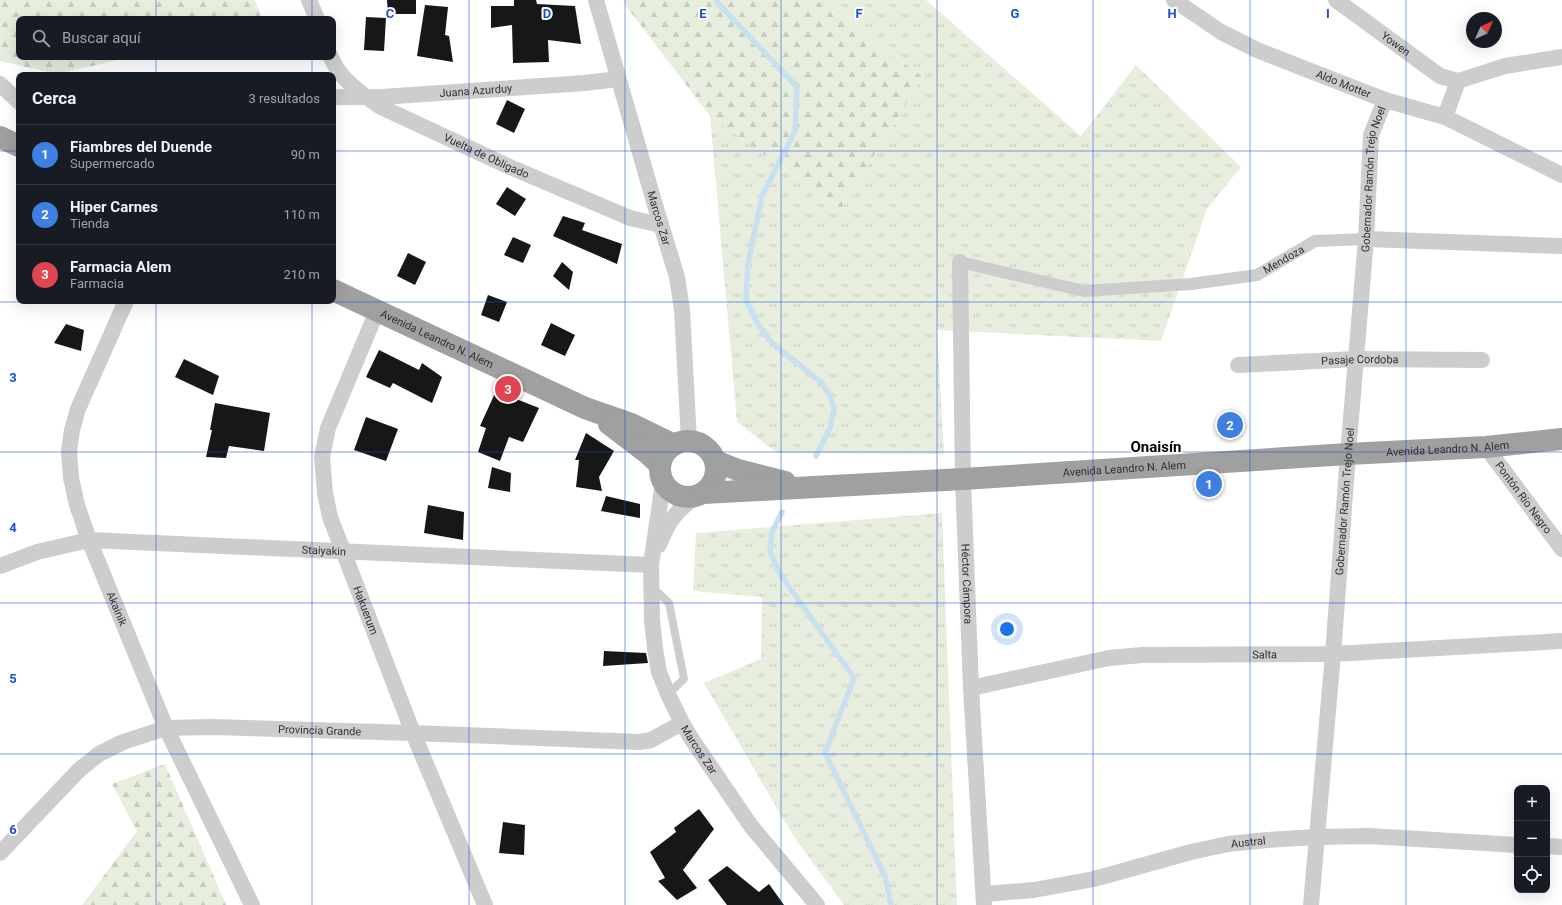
<!DOCTYPE html>
<html lang="es">
<meta charset="utf-8">
<style>
body{margin:0;font-family:Roboto,sans-serif;background:#20242c;color:#f1f3f6}
.controls{position:absolute;right:12px;bottom:12px;display:grid;overflow:hidden;border-radius:8px;box-shadow:0 4px 16px #0002}
.controls button{width:36px;height:36px;display:grid;place-items:center;padding:0;border:0;border-bottom:1px solid #363941;background:#171b24;color:#f1f3f6;font:20px sans-serif}
.compass{position:absolute;left:1466px;top:12px;width:36px;height:36px;border-radius:50%;background:#171b24;box-shadow:0 4px 16px #0002;rotate:45deg}
.you{position:absolute;left:1007px;top:629px;width:14px;height:14px;margin:-10px;border:3px solid #fff;border-radius:50%;background:#1a73e8;box-shadow:0 0 0 6px #1a73e833}
.badge{display:grid;place-items:center;width:26px;height:26px;border-radius:50%;background:#f0293a;color:#fff;font-size:13px;font-weight:700}
.pin{position:absolute;translate:-50% -50%;border:2px solid #fff;box-shadow:0 1px 4px #0006}
.list{margin:0;padding:0;list-style:none}
h2{display:flex;justify-content:space-between;align-items:center;height:52px;margin:0;padding:0 16px;font-size:17px}
h2 small{font-size:13px;font-weight:400;color:#9ea1a6}
.list li{display:grid;grid-template-columns:26px 1fr auto;gap:12px;align-items:center;box-sizing:border-box;height:60px;padding:0 16px;border-top:1px solid #363941}
.list b{display:block;font-size:15px;white-space:nowrap}
.list p{margin:0;font-size:13px;white-space:nowrap;color:#9ea1a6}
.list em{font-size:13px;font-style:normal;color:#9ea1a6}
.icon{flex:none;width:22px;height:22px;fill:none;stroke:currentColor;stroke-width:2;stroke-linecap:round;stroke-linejoin:round}
.map{position:relative;flex:none;width:1562px;height:905px;overflow:hidden}
.search{position:absolute;background:#171b24;box-shadow:0 4px 16px #0002;left:16px;top:16px;width:320px;height:44px;display:flex;align-items:center;gap:10px;box-sizing:border-box;padding:0 14px;border-radius:8px;color:#9ea1a6;font-size:15px}
.panel{position:absolute;background:#171b24;box-shadow:0 4px 16px #0002;left:16px;top:72px;width:320px;height:232px;border-radius:8px}
.map>svg:first-child{display:block}
.grass{fill:url(#grass-tufts)}
.forest{fill:url(#forest-firs)}
.lines{fill:none;stroke-linecap:round;stroke-linejoin:round}
.stream{stroke:#c9e0ef;stroke-width:5.5}
.building{fill:#171717}
.service{stroke:#cdcdcd;stroke-width:8}
.pedestrian{stroke:#cdcdcd;stroke-width:12}
.minor{stroke:#cdcdcd;stroke-width:16}
.trunk{stroke:#a0a0a0;stroke-width:22}
.grid{fill:none;stroke:#1d4ed8;stroke-width:1;stroke-opacity:0.55}
.labels{text-anchor:middle;dominant-baseline:central;stroke-width:4;stroke-linejoin:round;paint-order:stroke}
.street-label{font-size:11px;fill:#303030;stroke:#fff}
.district-label{font-size:15px;font-weight:bold;fill:#000;stroke:#fff}
.grid-label{font-size:13px;text-anchor:middle;font-weight:bold;fill:#1d4ed8;stroke:#fff;stroke-width:4;stroke-linejoin:round;paint-order:stroke}
</style>
<div class="map">
<svg width="1562" height="905" viewBox="0 0 1562 905">
<defs>
<pattern id="grass-tufts" width="24" height="20" patternUnits="userSpaceOnUse"><rect width="24" height="20" fill="#e7eede"/><path d="M3 7l-1-3M5 7V3M7 7l1-3M15 17l-1-3M17 17v-4M19 17l1-3" fill="none" stroke="#c6ccbf"/></pattern>
<pattern id="forest-firs" width="22" height="20" patternUnits="userSpaceOnUse"><rect width="22" height="20" fill="#e7eede"/><path d="M5 1l3.5 6h-7zM16 11l3.5 6h-7z" fill="#c6ccbf"/></pattern>
</defs>
<rect width="100%" height="100%" fill="#fff"/>
<g class="grass">
<path d="M 816,0 L 926,0 L 1081,136 L 1136,65 L 1241,167 L 1207,209 L 1161,341 L 937,330 L 944,454 L 777,453 L 737,422 L 710,116 L 841,208 L 923,77 Z"/>
<path d="M 942,513 L 957,905 L 844,905 L 792,834 L 704,683 L 761,659 L 762,597 L 693,591 L 696,533 Z"/>
</g>
<g class="forest">
<path d="M 0,0 L 255,0 L 262,19 L 19,19 L 19,57 L 131,57 L 57,74 L 0,61 Z"/>
<path d="M 624,0 L 816,0 L 923,77 L 841,208 L 710,116 L 623,2 Z"/>
<path d="M 165,764 L 226,905 L 82,905 L 137,831 L 112,784 Z"/>
</g>
<g class="lines">
<g class="stream">
<path d="M 717,0 L 717,2 L 797,87 L 795,131 L 762,196 L 748,264 L 746,299 L 757,323 L 772,343 L 822,383 L 830,396 L 834,409 L 830,428 L 816,456"/>
<path d="M 782,512 L 772,532 L 770,552 L 780,574 L 854,678 L 825,753 L 885,876 L 891,905"/>
</g>
</g>
<g class="building">
<path d="M 387,0 L 416,0 L 416,14 L 388,14 Z"/>
<path d="M 514,0 L 536,0 L 537,4 L 575,6 L 581,44 L 548,40 L 549,62 L 513,63 L 512,25 L 491,28 L 491,6 L 514,6 Z"/>
<path d="M 425,5 L 448,7 L 445,35 L 449,36 L 453,62 L 417,56 Z"/>
<path d="M 366,17 L 386,18 L 384,51 L 364,50 Z"/>
<path d="M 507,100 L 525,109 L 514,133 L 496,124 Z"/>
<path d="M 507,187 L 526,199 L 515,216 L 496,204 Z"/>
<path d="M 563,216 L 585,223 L 582,230 L 622,244 L 617,264 L 553,236 Z"/>
<path d="M 513,237 L 531,245 L 523,263 L 504,255 Z"/>
<path d="M 408,253 L 426,262 L 415,285 L 397,276 Z"/>
<path d="M 562,262 L 573,272 L 569,290 L 553,276 Z"/>
<path d="M 488,295 L 507,302 L 499,322 L 481,315 Z"/>
<path d="M 551,323 L 575,335 L 565,356 L 541,345 Z"/>
<path d="M 66,324 L 84,330 L 81,351 L 54,343 Z"/>
<path d="M 379,350 L 419,370 L 422,363 L 442,377 L 432,403 L 393,383 L 390,388 L 366,377 Z"/>
<path d="M 184,359 L 219,376 L 213,395 L 175,377 Z"/>
<path d="M 496,391 L 539,408 L 523,442 L 509,437 L 500,461 L 478,452 L 486,428 L 480,426 Z"/>
<path d="M 215,403 L 270,413 L 264,451 L 229,446 L 226,458 L 206,457 L 212,430 L 210,430 Z"/>
<path d="M 366,417 L 398,429 L 386,461 L 354,450 Z"/>
<path d="M 586,433 L 614,451 L 599,477 L 602,491 L 576,487 L 579,460 L 575,460 Z"/>
<path d="M 492,467 L 511,473 L 510,492 L 488,488 Z"/>
<path d="M 606,496 L 640,504 L 640,518 L 601,511 Z"/>
<path d="M 428,505 L 464,512 L 463,540 L 424,533 Z"/>
<path d="M 604,651 L 646,653 L 648,663 L 603,666 Z"/>
<path d="M 699,809 L 714,829 L 683,870 L 697,888 L 677,900 L 658,881 L 665,878 L 650,852 L 676,832 L 674,828 Z"/>
<path d="M 503,822 L 525,825 L 524,855 L 499,853 Z"/>
<path d="M 727,866 L 759,892 L 769,884 L 784,905 L 727,905 L 708,880 Z"/>
</g>
<g class="lines">
<path class="service" d="M 652,587 L 669,603 L 684,679 L 668,694"/>
<path class="pedestrian" id="s1" d="M 960,262 L 1084,291 L 1191,284 L 1257,275 L 1315,241 L 1366,239"/>
<g class="minor">
<path d="M 309,0 L 317,19"/>
<path id="s2" d="M 596,0 L 655,205 L 677,277 L 682,310 L 689,441"/>
<path id="s3" d="M 1174,0 L 1221,32 L 1257,50 L 1385,100 L 1445,117 L 1562,175"/>
<path id="s4" d="M 1336,0 L 1440,76 L 1458,81"/>
<path id="s5" d="M 331,57 C 339,79 363,95 381,107 L 510,167 L 630,218 L 661,225"/>
<path d="M 0,84 L 19,102"/>
<path id="s6" d="M 333,97 L 381,97 L 585,83 L 618,79"/>
<path d="M 1445,117 L 1458,81 L 1505,66 L 1562,57"/>
<path d="M 1366,239 L 1562,246"/>
<path id="s7" d="M 960,262 L 963,479 L 971,688 L 984,905"/>
<path id="s8" d="M 126,301 L 78,409 L 72,430 L 69,451 L 71,478 L 77,505 L 89,540 L 166,728 L 252,905"/>
<path id="s9" d="M 377,311 L 328,428 L 322,457 L 325,493 L 330,517 L 413,733 L 485,905"/>
<path id="s10" d="M 1238,365 L 1356,359 L 1482,360"/>
<path id="s11" d="M 1486,447 L 1562,549"/>
<path id="s12" d="M 663,482 L 651,565 L 652,620 L 655,648 L 659,672 L 668,694 L 682,723 L 693,741 L 751,826 L 817,905"/>
<path d="M 659,545 C 668,522 675,512 695,497"/>
<path id="s13" d="M 0,566 L 37,552 L 89,540 L 651,565"/>
<path id="s14" d="M 971,688 L 1109,658 L 1142,655 L 1333,654 L 1562,641"/>
<path d="M 1547,846 L 1562,847"/>
<path id="s15" d="M 0,853 L 79,770 L 99,754 L 123,742 L 166,728 L 211,727 L 413,733 L 639,742 L 651,740 L 682,723"/>
<path id="s16" d="M 984,894 L 1034,890 L 1094,879 L 1191,852 L 1228,844 L 1267,840 L 1317,837 L 1369,836 L 1517,845"/>
<path id="s17" d="M 1311,905 L 1333,654 L 1348,454 L 1366,239 L 1371,135 L 1385,100"/>
</g>
<g class="trunk">
<path d="M 0,137 L 19,146"/>
<path id="s18" d="M 333,290 L 585,408 L 631,424 L 674,445"/>
<path d="M 609,424 L 647,453 L 660,465"/>
<circle cx="688" cy="469" r="28"/>
<path d="M 715,461 L 738,470 L 785,482"/>
<path id="s19" d="M 704,493 L 963,479 L 1348,454 L 1486,447 L 1562,439"/>
</g>
</g>
<path class="grid" d="M 156,0 L 156,19M 312,0 L 312,19M 469,0 L 469,905M 625,0 L 625,905M 781,0 L 781,905M 937,0 L 937,905M 1093,0 L 1093,905M 1250,0 L 1250,905M 1406,0 L 1406,905M 156,57 L 156,75M 312,57 L 312,75M 0,151 L 19,151M 333,151 L 1562,151M 156,301 L 156,905M 312,301 L 312,905M 0,302 L 1562,302M 0,452 L 1562,452M 0,603 L 1562,603M 0,754 L 1562,754"/>
<g class="labels">
<g class="street-label">
<text stroke="none"><textPath href="#s4" startOffset="74">Yowen</textPath></text>
<text stroke="none"><textPath href="#s3" startOffset="190">Aldo Motter</textPath></text>
<text stroke="none"><textPath href="#s6" startOffset="143">Juana Azurduy</textPath></text>
<text stroke="none"><textPath href="#s5" startOffset="188">Vuelta de Obligado</textPath></text>
<text stroke="none"><textPath href="#s17" startOffset="729">Gobernador Ramón Trejo Noel</textPath></text>
<text stroke="none"><textPath href="#s2" startOffset="227">Marcos Zar</textPath></text>
<text stroke="none"><textPath href="#s1" startOffset="332">Mendoza</textPath></text>
<text stroke="none"><textPath href="#s18" startOffset="115">Avenida Leandro N. Alem</textPath></text>
<text stroke="none"><textPath href="#s10" startOffset="122">Pasaje Cordoba</textPath></text>
<text stroke="none"><textPath href="#s19" startOffset="745">Avenida Leandro N. Alem</textPath></text>
<text stroke="none"><textPath href="#s19" startOffset="421">Avenida Leandro N. Alem</textPath></text>
<text stroke="none"><textPath href="#s11" startOffset="63">Pontón Río Negro</textPath></text>
<text stroke="none"><textPath href="#s17" startOffset="405">Gobernador Ramón Trejo Noel</textPath></text>
<text stroke="none"><textPath href="#s13" startOffset="328">Staiyakin</textPath></text>
<text stroke="none"><textPath href="#s7" startOffset="322">Héctor Cámpora</textPath></text>
<text stroke="none"><textPath href="#s8" startOffset="327">Akainik</textPath></text>
<text stroke="none"><textPath href="#s9" startOffset="317">Hakuerum</textPath></text>
<text stroke="none"><textPath href="#s14" startOffset="297">Salta</textPath></text>
<text stroke="none"><textPath href="#s15" startOffset="366">Provincia Grande</textPath></text>
<text stroke="none"><textPath href="#s12" startOffset="279">Marcos Zar</textPath></text>
<text stroke="none"><textPath href="#s16" startOffset="270">Austral</textPath></text>
</g>
<g class="district-label">
<text x="1156" y="447">Onaisín</text>
</g>
</g>
<g class="grid-label">
<text x="390" y="18">C</text>
<text x="547" y="18">D</text>
<text x="703" y="18">E</text>
<text x="859" y="18">F</text>
<text x="1015" y="18">G</text>
<text x="1172" y="18">H</text>
<text x="1328" y="18">I</text>
<text x="13" y="382">3</text>
<text x="13" y="532">4</text>
<text x="13" y="683">5</text>
<text x="13" y="834">6</text>
</g>
</svg>
<div class="controls">
<button>+</button>
<button>−</button>
<button><svg class="icon" aria-label="locate" viewBox="0 0 24 24"><circle cx="12" cy="12" r="6"/><path d="M12 2v4M12 18v4M2 12h4M18 12h4"/></svg></button>
</div>
<svg class="compass" viewBox="-18 -18 36 36"><path d="M0-13l5 13h-10z" fill="#e53935"/><path d="M0 13l5-13h-10z" fill="#9ea1a6"/></svg>
<div class="you"></div>
<div class="pin badge" style="left:1209px;top:484px;background:#3f7fe0">1</div>
<div class="pin badge" style="left:1230px;top:425px;background:#3f7fe0">2</div>
<div class="pin badge" style="left:508px;top:389px;background:#e0444e">3</div>
<div class="search"><svg class="icon" aria-label="search" viewBox="0 0 24 24"><circle cx="10" cy="10" r="6"/><path d="M15 15l6 6"/></svg>Buscar aquí</div>
<section class="panel">
<h2>Cerca<small>3 resultados</small></h2>
<ul class="list">
<li><span class="badge" style="background:#3f7fe0">1</span><div><b>Fiambres del Duende</b><p>Supermercado</p></div><em>90 m</em></li>
<li><span class="badge" style="background:#3f7fe0">2</span><div><b>Hiper Carnes</b><p>Tienda</p></div><em>110 m</em></li>
<li><span class="badge" style="background:#e0444e">3</span><div><b>Farmacia Alem</b><p>Farmacia</p></div><em>210 m</em></li>
</ul>
</section>
</div>
